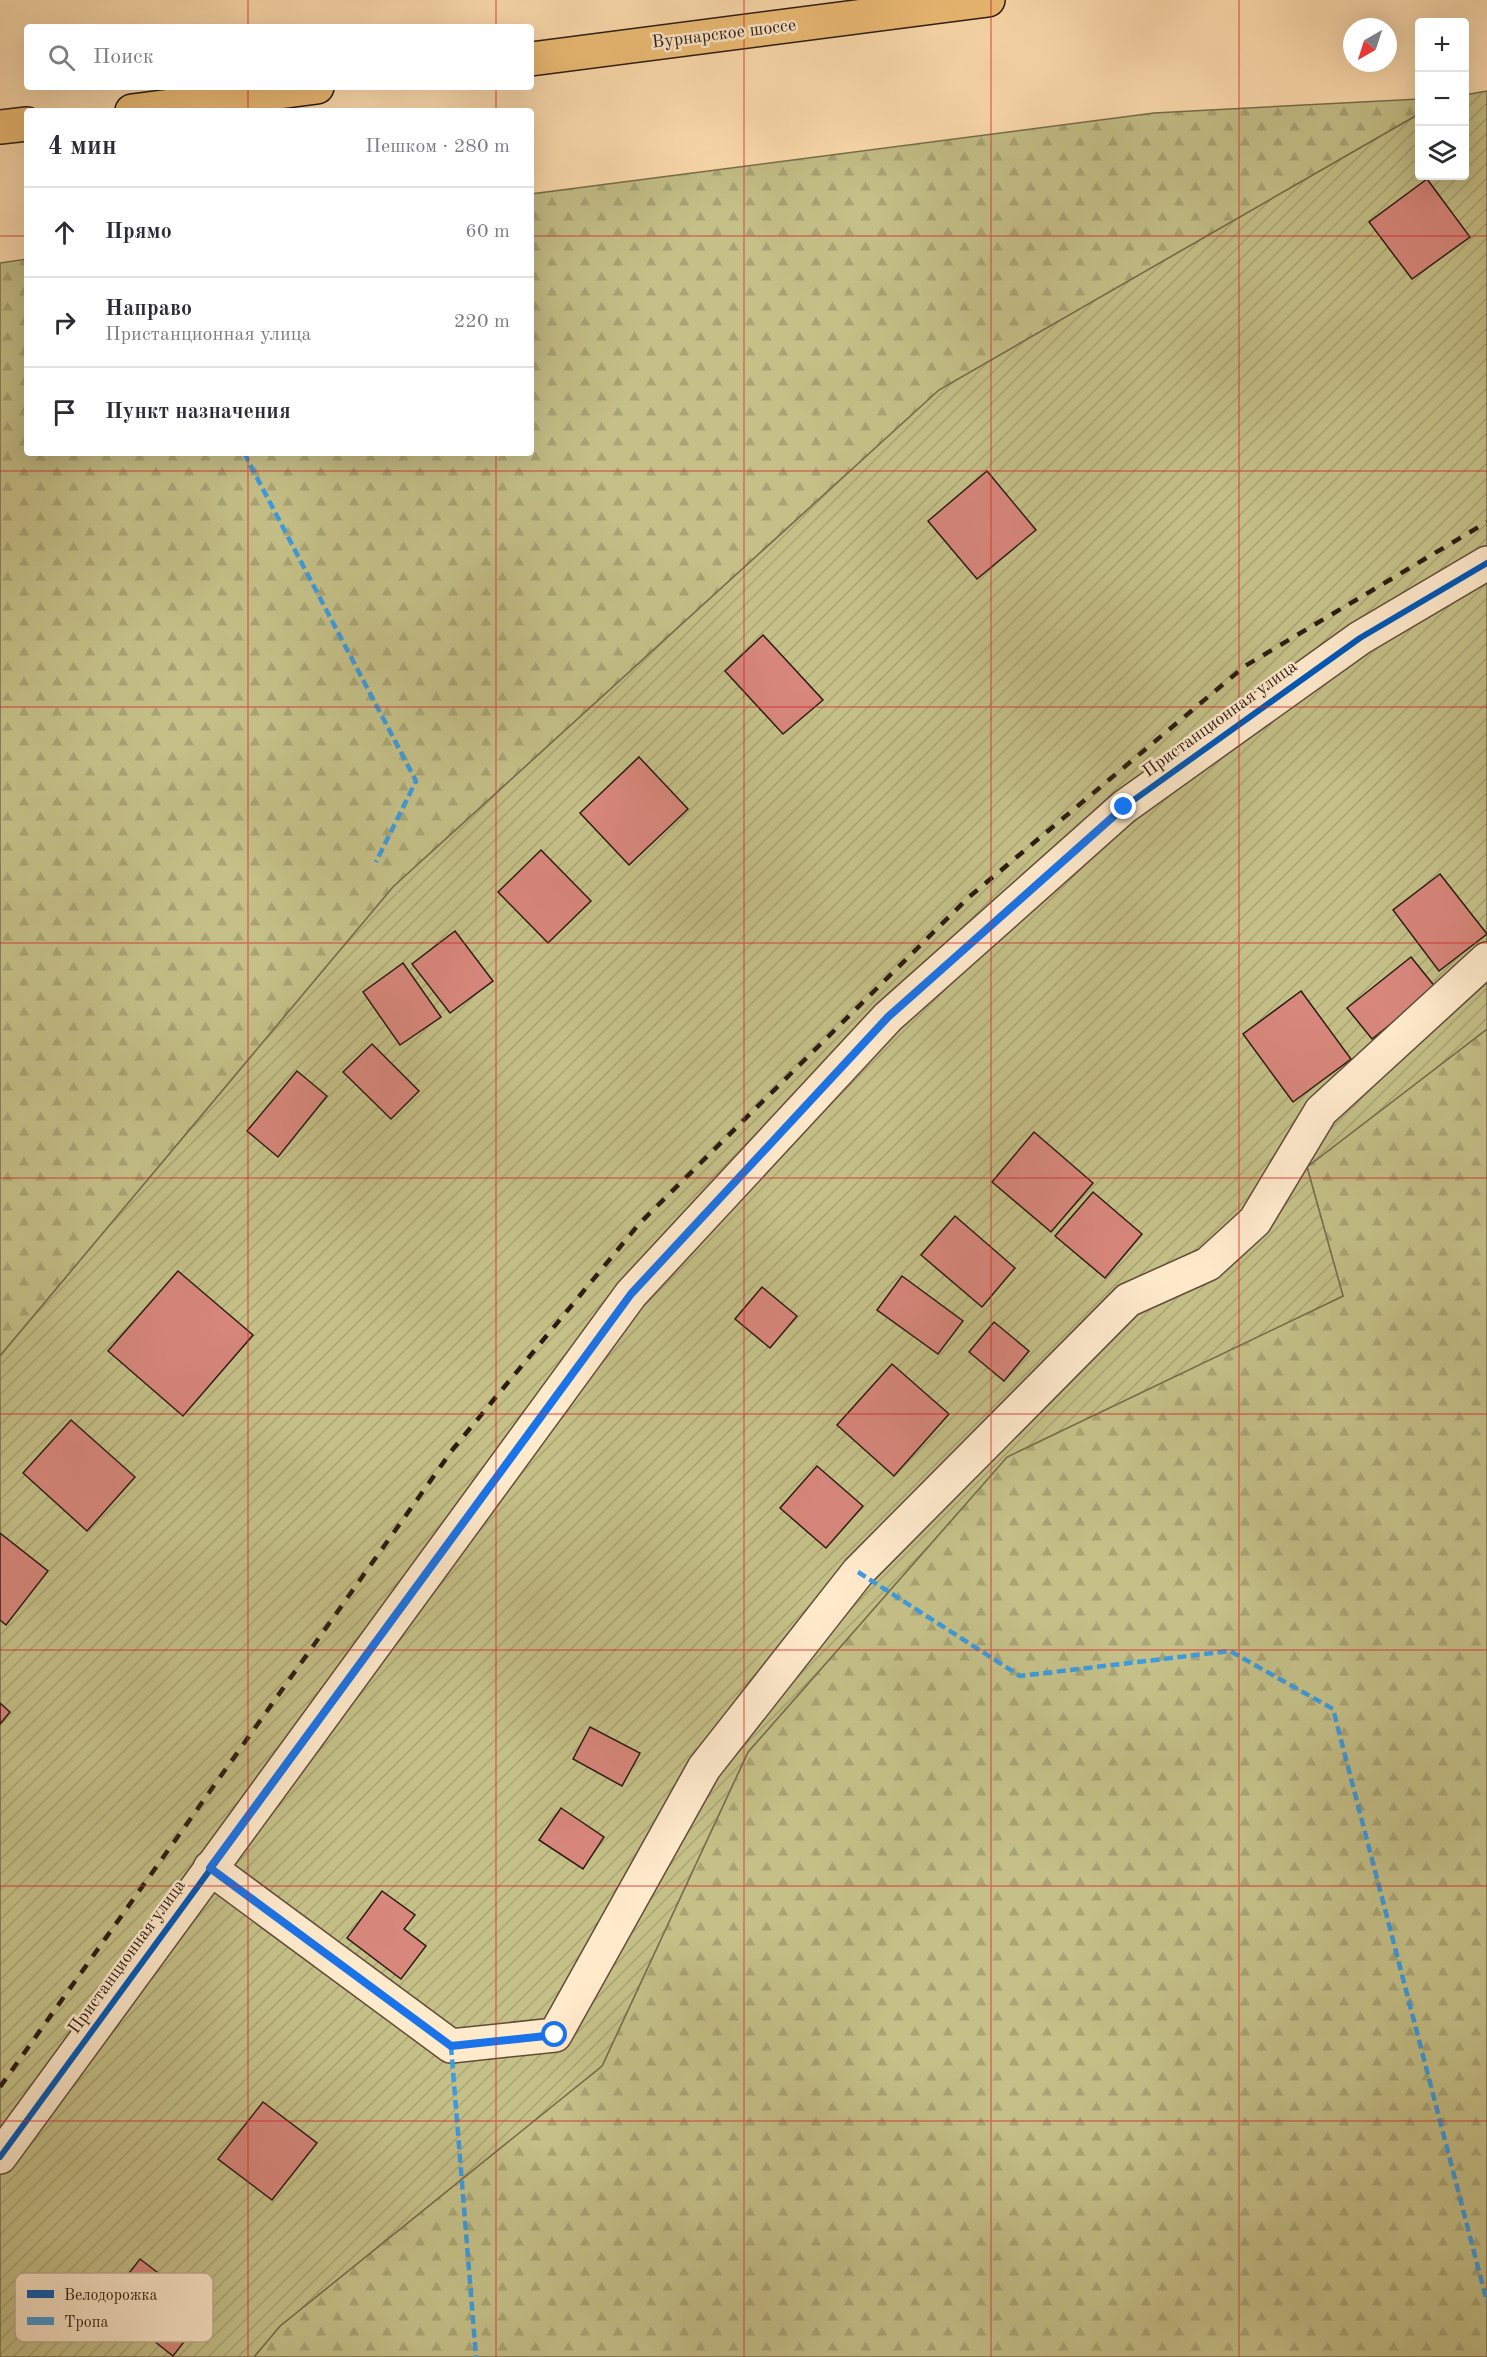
<!DOCTYPE html>
<html lang="ru">
<meta charset="utf-8">
<style>
body{margin:0;font-family:"Old Standard TT",serif;background:#f7f7f7;color:#2b2b33}
.controls{position:absolute;right:18px;top:18px;display:grid;overflow:hidden;border-radius:6px;box-shadow:0 6px 24px #0002}
.controls button{width:54px;height:54px;display:grid;place-items:center;padding:0;border:0;border-bottom:2px solid #e1e1e2;background:#fff;color:#2b2b33;font:30px sans-serif}
.compass{position:absolute;left:1343px;top:18px;width:54px;height:54px;border-radius:50%;background:#fff;box-shadow:0 6px 24px #0002;rotate:219deg}
.stop{position:absolute;width:18px;height:18px;margin:-14px;border:4px solid #1a73e8;border-radius:50%;background:#fff}
.stop.end{background:#1a73e8;border-color:#fff;box-shadow:0 2px 6px #0008}
.list{margin:0;padding:0;list-style:none}
h2{display:flex;justify-content:space-between;align-items:center;height:78px;margin:0;padding:0 24px;font-size:26px}
h2 small{font-size:20px;font-weight:400;color:#7c7c81}
.list li{display:grid;grid-template-columns:39px 1fr auto;gap:18px;align-items:center;box-sizing:border-box;height:90px;padding:0 24px;border-top:2px solid #e1e1e2}
.list b{display:block;font-size:22px;white-space:nowrap}
.list p{margin:0;font-size:20px;white-space:nowrap;color:#7c7c81}
.list em{font-size:20px;font-style:normal;color:#7c7c81}
.icon{flex:none;width:33px;height:33px;fill:none;stroke:currentColor;stroke-width:2;stroke-linecap:round;stroke-linejoin:round}
.map{position:relative;flex:none;width:1487px;height:2357px;overflow:hidden}
.search{position:absolute;background:#fff;box-shadow:0 6px 24px #0002;left:24px;top:24px;width:510px;height:66px;display:flex;align-items:center;gap:15px;box-sizing:border-box;padding:0 21px;border-radius:6px;color:#7c7c81;font-size:22px}
.panel{position:absolute;background:#fff;box-shadow:0 6px 24px #0002;left:24px;top:108px;width:510px;height:348px;border-radius:6px}
.map>svg:first-child{display:block}
.forest{fill:url(#forest-firs);stroke:#786e4d;stroke-width:1.5}
.garden{fill:url(#garden-furrows);stroke:#786e4d;stroke-width:1.5}
.building{fill:#d8877c;stroke:#2c1b12;stroke-width:1.5}
.lines{fill:none;stroke-linecap:round;stroke-linejoin:round}
.minor-casing{stroke:#614c3a;stroke-width:36}
.major-casing{stroke:#2c1b12;stroke-width:36}
.minor{stroke:#ffeacc;stroke-width:33}
.major{stroke:#f0bf78;stroke-width:33}
.rail{stroke:#2c1b12;stroke-width:4.5;stroke-dasharray:10 10;stroke-linecap:butt}
.quiet{stroke:#3d9bde;stroke-width:4.5;stroke-dasharray:9 4.5;stroke-linecap:butt}
.cycleway-casing{stroke:#ffeacc;stroke-width:10}
.cycleway{stroke:#0057b8;stroke-width:6}
.route{stroke:#1a73e8;stroke-width:8}
.grid{fill:none;stroke:#d62828;stroke-width:1.5;stroke-opacity:0.55}
.labels{text-anchor:middle;dominant-baseline:central;stroke-width:5;stroke-linejoin:round;paint-order:stroke}
.street-label{font-size:18px;fill:#2c1b12;stroke:#ffeacc}
.key{fill:#ffeacc;stroke:#c0ac94;stroke-width:1.5}
.key-label{font-size:16px;fill:#2c1b12}
</style>
<div class="map">
<svg width="1487" height="2357" viewBox="0 0 1487 2357">
<defs>
<pattern id="forest-firs" width="22" height="20" patternUnits="userSpaceOnUse" patternTransform="scale(1.5)"><rect width="22" height="20" fill="#c5c088"/><path d="M5 1l3.5 6h-7zM16 11l3.5 6h-7z" fill="#a9a474"/></pattern>
<pattern id="garden-furrows" width="10" height="10" patternUnits="userSpaceOnUse" patternTransform="scale(1.5)"><rect width="10" height="10" fill="#c5c088"/><path d="M-1 1l2-2M0 10L10 0M9 11l2-2" fill="none" stroke="#a9a474"/></pattern>
</defs>
<rect width="100%" height="100%" fill="#ffdeb0"/>
<filter id="stains"><feTurbulence type="fractalNoise" baseFrequency=".00333" numOctaves="4"/><feColorMatrix values="0 0 0 0 .2 0 0 0 0 .09 0 0 0 0 .02 0 0 0 .5 -.17"/></filter>
<radialGradient id="worn" r=".72"><stop offset=".6" stop-color="#630" stop-opacity="0"/><stop offset="1" stop-color="#630" stop-opacity=".3"/></radialGradient>
<g class="forest">
<path d="M 1419,99 L 1419,114 L 939,390 L 393,887 L 0,1356 L 0,263 L 27,259 L 27,453 L 531,453 L 531,194 L 1154,113 Z"/>
<path d="M 1487,1029 L 1487,2357 L 254,2357 L 280,2326 L 602,2066 L 748,1752 L 1007,1457 L 1343,1296 L 1307,1167 Z"/>
</g>
<path class="garden" d="M 1487,91 L 1487,1029 L 1307,1167 L 1343,1296 L 1007,1457 L 748,1752 L 602,2066 L 280,2326 L 254,2357 L 0,2357 L 0,1356 L 393,887 L 939,390 L 1419,114 L 1420,176 L 1464,176 L 1465,95 Z"/>
<g class="building">
<path d="M 1427,179 L 1470,237 L 1412,279 L 1369,222 Z"/>
<path d="M 987,471 L 1036,530 L 977,579 L 928,521 Z"/>
<path d="M 763,635 L 823,700 L 783,734 L 725,671 Z"/>
<path d="M 639,757 L 688,809 L 629,865 L 580,813 Z"/>
<path d="M 541,850 L 591,901 L 548,943 L 498,892 Z"/>
<path d="M 1440,874 L 1487,934 L 1439,971 L 1393,910 Z"/>
<path d="M 455,931 L 493,981 L 450,1013 L 412,964 Z"/>
<path d="M 1411,957 L 1436,988 L 1372,1039 L 1347,1008 Z"/>
<path d="M 403,963 L 441,1017 L 400,1045 L 363,992 Z"/>
<path d="M 1301,991 L 1351,1059 L 1293,1102 L 1243,1034 Z"/>
<path d="M 372,1044 L 419,1091 L 391,1119 L 343,1072 Z"/>
<path d="M 297,1071 L 327,1096 L 278,1157 L 247,1131 Z"/>
<path d="M 1034,1132 L 1093,1183 L 1051,1232 L 992,1182 Z"/>
<path d="M 1093,1192 L 1142,1234 L 1105,1278 L 1055,1236 Z"/>
<path d="M 955,1216 L 1015,1268 L 982,1307 L 921,1255 Z"/>
<path d="M 178,1271 L 253,1335 L 183,1416 L 108,1351 Z"/>
<path d="M 902,1276 L 963,1321 L 938,1354 L 877,1310 Z"/>
<path d="M 762,1287 L 797,1316 L 770,1348 L 735,1319 Z"/>
<path d="M 994,1322 L 1029,1351 L 1004,1381 L 969,1352 Z"/>
<path d="M 892,1364 L 949,1414 L 894,1476 L 837,1425 Z"/>
<path d="M 71,1420 L 135,1477 L 87,1531 L 23,1473 Z"/>
<path d="M 817,1466 L 863,1506 L 826,1548 L 780,1508 Z"/>
<path d="M 0,1533 L 48,1571 L 6,1625 L 0,1620 Z"/>
<path d="M 0,1703 L 10,1712 L 0,1724 Z"/>
<path d="M 590,1727 L 640,1753 L 622,1786 L 573,1759 Z"/>
<path d="M 561,1808 L 604,1837 L 583,1869 L 539,1840 Z"/>
<path d="M 382,1891 L 415,1915 L 404,1929 L 426,1946 L 401,1979 L 347,1938 Z"/>
<path d="M 263,2102 L 317,2143 L 272,2200 L 218,2159 Z"/>
<path d="M 140,2259 L 208,2311 L 173,2356 L 106,2303 Z"/>
</g>
<g class="lines">
<g class="minor-casing">
<g id="minor">
<path d="M 210,1868 L 451,2046 L 555,2035 L 704,1768 L 858,1572 L 1128,1300 L 1208,1264 L 1255,1221 L 1321,1111 L 1487,959"/>
<path d="M 0,2157 L 631,1294 L 888,1017 L 1124,807 L 1360,638 L 1487,563"/>
</g>
</g>
<g class="major-casing">
<g id="major">
<path d="M 531,59 L 988,0"/>
<path d="M 132,111 L 317,87"/>
<path d="M 0,127 L 27,124"/>
</g>
</g>
<use href="#minor" class="minor"/>
<use href="#major" class="major"/>
<path class="rail" d="M 0,2087 L 453,1449 L 639,1224 L 969,897 L 1245,666 L 1487,522"/>
<g class="quiet">
<path d="M 244,453 L 416,781 L 376,862"/>
<path d="M 858,1572 L 1020,1676 L 1230,1651 L 1333,1709 L 1487,2302"/>
<path d="M 451,2046 L 476,2357"/>
</g>
<g class="cycleway-casing">
<path id="cycleway" d="M 0,2157 L 631,1294 L 888,1017 L 1124,807 L 1360,638 L 1487,563"/>
</g>
<use href="#cycleway" class="cycleway"/>
</g>
<g class="lines">
<path class="route" d="M 555,2035 L 451,2046 L 210,1868 L 631,1294 L 888,1017 L 1124,807"/>
</g>
<path class="grid" d="M 248,0 L 248,27M 496,0 L 496,27M 744,0 L 744,2357M 991,0 L 991,2357M 1239,0 L 1239,2357M 248,87 L 248,111M 496,87 L 496,111M 0,236 L 27,236M 531,236 L 1487,236M 248,453 L 248,2357M 496,453 L 496,2357M 0,471 L 1487,471M 0,707 L 1487,707M 0,943 L 1487,943M 0,1178 L 1487,1178M 0,1414 L 1487,1414M 0,1650 L 1487,1650M 0,1886 L 1487,1886M 0,2121 L 1487,2121"/>
<g class="labels">
<g class="street-label">
<text transform="translate(724 34) rotate(-7)">Вурнарское шоссе</text>
<text transform="translate(1220 719) rotate(-36)">Пристанционная улица</text>
<text transform="translate(127 1957) rotate(-54)">Пристанционная улица</text>
</g>
</g>
<rect x="15" y="2273" width="198" height="69" rx="9" class="key"/>
<rect x="27" y="2290" width="27" height="8" fill="#0057b8"/>
<rect x="27" y="2317" width="27" height="8" fill="#3d9bde"/>
<g class="key-label">
<text x="64" y="2300">Велодорожка</text>
<text x="64" y="2327">Тропа</text>
</g>
<rect width="100%" height="100%" filter="url(#stains)"/>
<rect width="100%" height="100%" fill="url(#worn)"/>
</svg>
<div class="controls">
<button>+</button>
<button>−</button>
<button><svg class="icon" aria-label="layers" viewBox="0 0 24 24"><path d="M12 4l9 5-9 5-9-5zM3 14l9 5 9-5"/></svg></button>
</div>
<svg class="compass" viewBox="-18 -18 36 36"><path d="M0-13l5 13h-10z" fill="#e53935"/><path d="M0 13l5-13h-10z" fill="#7c7c81"/></svg>
<div class="stop" style="left:555px;top:2035px"></div>
<div class="stop end" style="left:1124px;top:807px"></div>
<div class="search"><svg class="icon" aria-label="search" viewBox="0 0 24 24"><circle cx="10" cy="10" r="6"/><path d="M15 15l6 6"/></svg>Поиск</div>
<section class="panel">
<h2>4 мин<small>Пешком · 280 m</small></h2>
<ul class="list">
<li><svg class="icon" aria-label="ahead" viewBox="0 0 24 24"><path d="M12 20V5M6 11l6-6 6 6"/></svg><div><b>Прямо</b></div><em>60 m</em></li>
<li><svg class="icon" aria-label="right" viewBox="0 0 24 24"><path d="M7 20v-9h11M14 6l5 5-5 5"/></svg><div><b>Направо</b><p>Пристанционная улица</p></div><em>220 m</em></li>
<li><svg class="icon" aria-label="arrive" viewBox="0 0 24 24"><path d="M6 21V4h12l-3 4 3 4H6"/></svg><div><b>Пункт назначения</b></div></li>
</ul>
</section>
</div>
